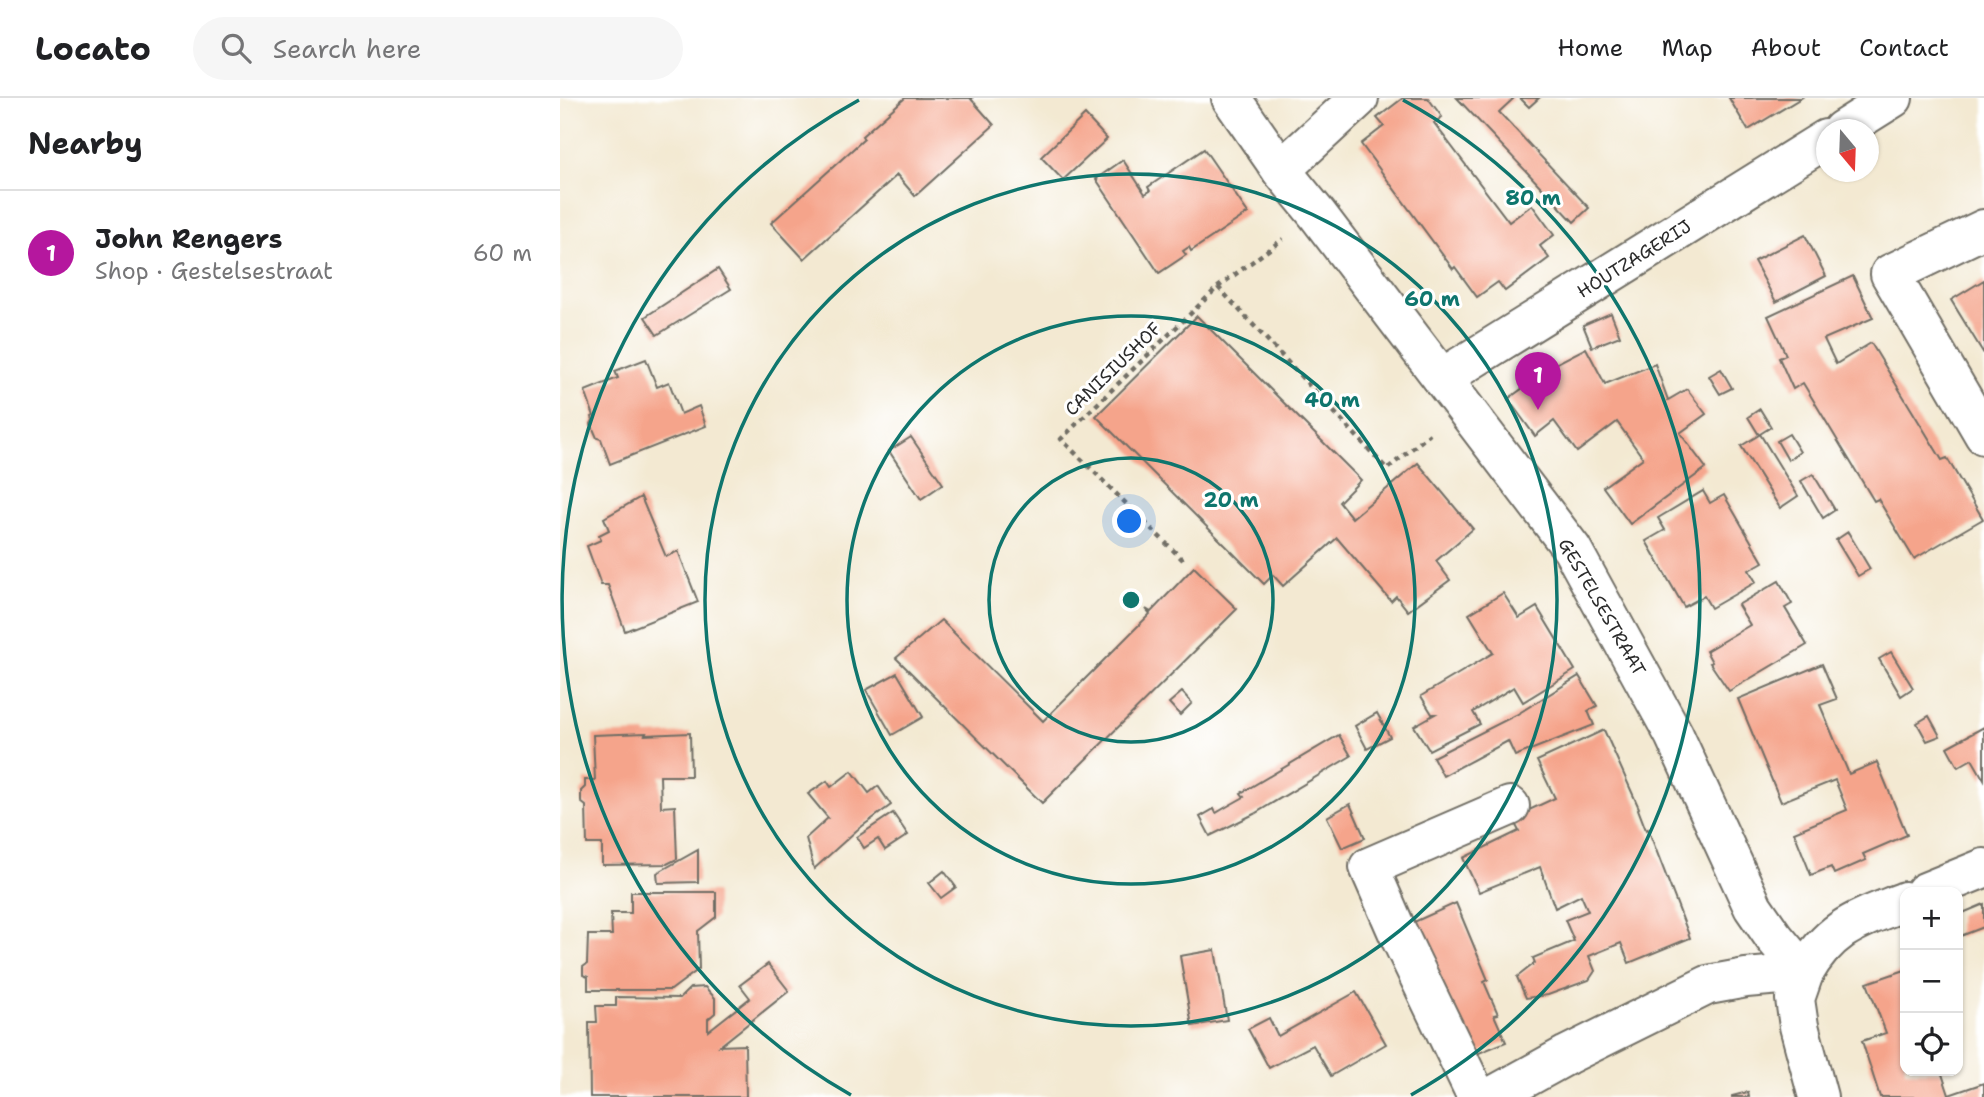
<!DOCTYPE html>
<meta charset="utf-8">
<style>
body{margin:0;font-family:"Shantell Sans",sans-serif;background:#f6f6f6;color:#202124}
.controls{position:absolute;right:21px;bottom:21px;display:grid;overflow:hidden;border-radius:14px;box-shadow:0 2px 5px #0004}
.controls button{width:63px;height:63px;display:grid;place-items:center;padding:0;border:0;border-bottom:2px solid #e0e0e0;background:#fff;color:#202124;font:35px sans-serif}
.compass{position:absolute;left:1256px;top:21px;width:63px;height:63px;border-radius:50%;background:#fff;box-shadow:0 2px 5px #0004;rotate:161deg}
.you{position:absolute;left:570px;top:424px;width:24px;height:24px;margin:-18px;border:5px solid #fff;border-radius:50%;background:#1a73e8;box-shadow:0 0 0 10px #1a73e833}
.badge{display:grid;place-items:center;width:46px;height:46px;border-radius:50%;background:#b5179e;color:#fff;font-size:23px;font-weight:700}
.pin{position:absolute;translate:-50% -58px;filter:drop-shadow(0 2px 4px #0008)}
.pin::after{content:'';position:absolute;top:37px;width:24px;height:21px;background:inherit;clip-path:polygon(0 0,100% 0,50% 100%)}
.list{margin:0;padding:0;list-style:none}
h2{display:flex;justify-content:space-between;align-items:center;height:91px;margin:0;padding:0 28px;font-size:30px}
h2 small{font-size:23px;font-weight:400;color:#757577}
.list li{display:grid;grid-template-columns:46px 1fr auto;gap:21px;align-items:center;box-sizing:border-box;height:126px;padding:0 28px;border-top:2px solid #e0e0e0}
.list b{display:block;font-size:26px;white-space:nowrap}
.list p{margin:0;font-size:23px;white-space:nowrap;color:#757577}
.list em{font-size:23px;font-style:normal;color:#757577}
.icon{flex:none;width:38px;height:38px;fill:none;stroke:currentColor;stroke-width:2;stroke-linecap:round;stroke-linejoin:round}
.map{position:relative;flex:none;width:1424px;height:999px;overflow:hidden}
header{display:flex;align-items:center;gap:42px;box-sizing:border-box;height:98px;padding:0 35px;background:#fff;border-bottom:2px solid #e0e0e0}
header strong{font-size:33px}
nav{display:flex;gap:38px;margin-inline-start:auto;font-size:24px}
.search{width:490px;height:63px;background:#f6f6f6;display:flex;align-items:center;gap:18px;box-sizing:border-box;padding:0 24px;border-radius:38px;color:#757577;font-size:26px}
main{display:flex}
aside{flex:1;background:#fff}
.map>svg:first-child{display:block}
.building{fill:#f5a48b}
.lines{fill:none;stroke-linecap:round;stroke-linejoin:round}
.minor-casing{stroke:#716e65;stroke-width:42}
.path{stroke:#716e65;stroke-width:4.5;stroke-dasharray:5 5;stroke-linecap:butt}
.minor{stroke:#fff;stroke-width:38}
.ring{fill:none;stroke:#0f766e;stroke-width:3.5}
.labels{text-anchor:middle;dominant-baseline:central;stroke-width:6;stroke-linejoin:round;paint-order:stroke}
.street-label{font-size:18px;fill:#2b2b2b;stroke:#fff}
.centre{fill:#0f766e;stroke:#fff;stroke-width:3.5}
.ring-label{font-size:21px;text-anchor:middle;font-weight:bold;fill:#0f766e;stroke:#fff;stroke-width:6;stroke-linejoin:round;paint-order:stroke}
</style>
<header>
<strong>Locato</strong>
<div class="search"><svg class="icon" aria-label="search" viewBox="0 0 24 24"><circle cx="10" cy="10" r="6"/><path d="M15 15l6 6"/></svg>Search here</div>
<nav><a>Home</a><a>Map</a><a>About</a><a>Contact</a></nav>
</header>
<main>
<aside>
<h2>Nearby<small></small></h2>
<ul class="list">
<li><span class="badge">1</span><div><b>John Rengers</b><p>Shop · Gestelsestraat</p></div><em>60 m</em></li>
</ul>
</aside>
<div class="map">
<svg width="1424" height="999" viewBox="0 0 1424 999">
<rect width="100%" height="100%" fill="#fff"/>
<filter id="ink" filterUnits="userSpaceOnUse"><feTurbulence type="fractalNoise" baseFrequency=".0143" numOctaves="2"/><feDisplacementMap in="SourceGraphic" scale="14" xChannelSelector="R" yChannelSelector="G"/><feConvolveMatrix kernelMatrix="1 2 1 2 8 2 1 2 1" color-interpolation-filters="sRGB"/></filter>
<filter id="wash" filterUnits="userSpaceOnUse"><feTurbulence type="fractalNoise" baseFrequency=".00686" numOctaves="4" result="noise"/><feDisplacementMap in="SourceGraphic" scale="28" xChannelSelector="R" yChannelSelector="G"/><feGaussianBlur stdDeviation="1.57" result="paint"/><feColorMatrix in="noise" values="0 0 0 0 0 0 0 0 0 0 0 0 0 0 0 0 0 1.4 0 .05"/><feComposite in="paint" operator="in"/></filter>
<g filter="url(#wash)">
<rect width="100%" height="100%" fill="#f3e9d2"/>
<g id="blocks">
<g class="building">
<path d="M 345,0 L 413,0 L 411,1 L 434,27 L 355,98 L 337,77 L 244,161 L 211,125 L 304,41 L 302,38 Z"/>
<path d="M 843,0 L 868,0 L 882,19 L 874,25 L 949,124 L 972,107 L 994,137 L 980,148 L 989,160 L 945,193 L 938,184 L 917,199 L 895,169 L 893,171 L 801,46 L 824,28 L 817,20 Z"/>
<path d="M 897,0 L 954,0 L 939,14 L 1029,110 L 1014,124 Z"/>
<path d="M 960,0 L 979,0 L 969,9 Z"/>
<path d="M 1169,0 L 1241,0 L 1188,32 Z"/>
<path d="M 525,17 L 547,41 L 503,82 L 481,59 Z"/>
<path d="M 644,51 L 688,115 L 631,153 L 629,149 L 623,153 L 626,157 L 599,175 L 536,81 L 563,62 L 585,96 L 590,93 L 588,89 Z"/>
<path d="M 1245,137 L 1266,178 L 1216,204 L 1194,163 Z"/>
<path d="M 158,171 L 171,191 L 97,237 L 85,219 Z"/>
<path d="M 1293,178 L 1313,220 L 1264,241 L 1276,266 L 1311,245 L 1382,362 L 1387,360 L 1423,421 L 1354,461 L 1318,401 L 1314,403 L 1243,285 L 1233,291 L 1219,260 L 1226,257 L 1208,218 Z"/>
<path d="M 1424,182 L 1424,256 L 1391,202 Z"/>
<path d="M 1051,215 L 1060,238 L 1032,249 L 1023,227 Z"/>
<path d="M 637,218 L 801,382 L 779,404 L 792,420 L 858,365 L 913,431 L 876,463 L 890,482 L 848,513 L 836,498 L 831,503 L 777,440 L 723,488 L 713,477 L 704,486 L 536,318 Z"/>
<path d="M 1026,250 L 1045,286 L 1095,266 L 1108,302 L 1127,291 L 1146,316 L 1120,335 L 1146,370 L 1070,426 L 1043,389 L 1083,360 L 1057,324 L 1017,354 L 994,323 L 975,338 L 948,301 L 997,265 Z"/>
<path d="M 86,261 L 97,289 L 109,284 L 121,316 L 139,308 L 146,328 L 50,366 L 41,341 L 37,340 L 31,326 L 33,322 L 32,319 L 34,318 L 25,293 L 58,280 L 55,273 Z"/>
<path d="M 1161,271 L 1172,290 L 1160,296 L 1149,278 Z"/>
<path d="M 1200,311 L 1211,329 L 1200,336 L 1238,398 L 1220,410 L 1181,348 L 1199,337 L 1188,319 Z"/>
<path d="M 1229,336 L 1240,354 L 1228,362 L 1217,343 Z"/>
<path d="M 351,339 L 383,386 L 361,401 L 329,353 Z"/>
<path d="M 1253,376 L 1275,412 L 1263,420 L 1241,383 Z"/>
<path d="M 1143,393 L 1150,405 L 1164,397 L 1203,464 L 1189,472 L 1196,484 L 1151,510 L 1144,498 L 1124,509 L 1086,443 L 1105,432 L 1098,420 Z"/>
<path d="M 81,399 L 106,459 L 118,453 L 138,504 L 65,533 L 48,487 L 41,487 L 27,448 L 41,442 L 39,437 L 49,432 L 44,420 Z"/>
<path d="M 1288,434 L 1310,471 L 1298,478 L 1276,442 Z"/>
<path d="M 634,469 L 677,511 L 482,705 L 336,560 L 381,522 L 483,623 L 590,516 L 586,511 L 591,514 Z"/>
<path d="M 1219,483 L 1232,506 L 1225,510 L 1247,547 L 1169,593 L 1150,565 L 1152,564 L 1146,553 L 1190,527 L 1178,507 Z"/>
<path d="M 943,495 L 959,520 L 977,509 L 1015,572 L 963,604 L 954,589 L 913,614 L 920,626 L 869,652 L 854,628 L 875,616 L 872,616 L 861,598 L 933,555 L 909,516 Z"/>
<path d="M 1331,554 L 1353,590 L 1341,598 L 1319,561 Z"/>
<path d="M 1262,566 L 1277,601 L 1260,607 L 1289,676 L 1317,664 L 1347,737 L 1303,756 L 1306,762 L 1274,776 L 1271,769 L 1251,777 L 1234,734 L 1287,712 L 1275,682 L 1221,704 L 1178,601 Z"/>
<path d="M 337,575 L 363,619 L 332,637 L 306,592 Z"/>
<path d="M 1019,578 L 1037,608 L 1028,613 L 1034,627 L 955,658 L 948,643 L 883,678 L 873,659 L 956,617 Z"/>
<path d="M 622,594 L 632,605 L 620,617 L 609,605 Z"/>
<path d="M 817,615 L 830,639 L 807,651 L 795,628 Z"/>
<path d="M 1369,618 L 1380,638 L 1367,643 L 1357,625 Z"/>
<path d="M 1424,629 L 1424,682 L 1412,661 L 1398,669 L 1387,649 Z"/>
<path d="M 1044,632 L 1079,710 L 1078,711 L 1086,732 L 1088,731 L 1130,840 L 1069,865 L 1061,845 L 1029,858 L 1035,873 L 1029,882 L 988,897 L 966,900 L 957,879 L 975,865 L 973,860 L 1014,843 L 1005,822 L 1028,813 L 1021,797 L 995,810 L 980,769 L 919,794 L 903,760 L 959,733 L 952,720 L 995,700 L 977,663 Z"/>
<path d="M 86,635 L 85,637 L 130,635 L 131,678 L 100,678 L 101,709 L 115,708 L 117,761 L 107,766 L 42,767 L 42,746 L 27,746 L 26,708 L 21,704 L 21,693 L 25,689 L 25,682 L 35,682 L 33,637 Z"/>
<path d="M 779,637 L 791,658 L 694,716 L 650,738 L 640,719 L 654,711 L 656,715 L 668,708 L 684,699 L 681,695 Z"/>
<path d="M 292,673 L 309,695 L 318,688 L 331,707 L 297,732 L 254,771 L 246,740 L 268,720 L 248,696 L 267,683 L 271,689 Z"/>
<path d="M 790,706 L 805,740 L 782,750 L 767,719 Z"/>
<path d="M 333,715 L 348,737 L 325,752 L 318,741 L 304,750 L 297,739 Z"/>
<path d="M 138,752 L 138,784 L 98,785 L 97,775 Z"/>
<path d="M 384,773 L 396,789 L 381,800 L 369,785 Z"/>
<path d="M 71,794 L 156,794 L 156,819 L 138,833 L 139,871 L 111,892 L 28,892 L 28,879 L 23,877 L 23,869 L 27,866 L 28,837 L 52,837 L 51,815 L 71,815 Z"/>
<path d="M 896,805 L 928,882 L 924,884 L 938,916 L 934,917 L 946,944 L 914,957 L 854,824 Z"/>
<path d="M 1424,806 L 1424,829 L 1398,839 L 1398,817 Z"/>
<path d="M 655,852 L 667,922 L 632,928 L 620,858 Z"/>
<path d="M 208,866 L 229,893 L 160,948 L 185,947 L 186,999 L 30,999 L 29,924 L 37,924 L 36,908 L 56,908 L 56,899 L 120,900 L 130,890 L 145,889 L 155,900 L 155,915 L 148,921 L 148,933 L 190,900 L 180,887 Z"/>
<path d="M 1345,872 L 1345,973 L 1381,973 L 1389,997 L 1424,985 L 1424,999 L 1320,999 L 1302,943 L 1326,935 L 1307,885 Z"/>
<path d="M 796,894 L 826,946 L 771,978 L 753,947 L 709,970 L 688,931 L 709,920 L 718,938 Z"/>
<path d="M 1188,994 L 1189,999 L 1172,999 L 1172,998 Z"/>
</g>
</g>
</g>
<g filter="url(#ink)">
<use href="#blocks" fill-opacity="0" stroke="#716e65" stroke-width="2"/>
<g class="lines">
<g class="minor-casing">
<g id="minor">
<path d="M 671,0 L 721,72 L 757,116 L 1012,451 L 1114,637 L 1193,809 L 1213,838 L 1244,875 L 1235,901 L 1239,928 L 1258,999"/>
<path d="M 1282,32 L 1333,0"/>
<path d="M 721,72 L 799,0"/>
<path d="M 1424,131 L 1330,176 L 1424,337"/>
<path d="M 882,280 L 1266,41"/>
<path d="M 1365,794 L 1424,770"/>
<path d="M 917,999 L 837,833 L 809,769 L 950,708"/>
<path d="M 931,999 L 1007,957 L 1148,887 L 1186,880 L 1244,875 C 1271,828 1298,822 1345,803"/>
</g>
</g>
<g class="path">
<path d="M 658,189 L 827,371 L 870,336"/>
<path d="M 623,462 L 501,341 L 658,189 L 723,141"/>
</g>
<use href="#minor" class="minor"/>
</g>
</g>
<g class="ring">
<circle cx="571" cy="502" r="142"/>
<circle cx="571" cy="502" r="284"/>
<circle cx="571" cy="502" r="426"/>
<path d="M291 997A569 569 0 0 1 299 2M843 2A569 569 0 0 1 851 997"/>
</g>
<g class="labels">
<g class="street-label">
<text transform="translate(1074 161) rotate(-32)">HOUTZAGERIJ</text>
<text transform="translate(553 271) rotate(-44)">CANISIUSHOF</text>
<text transform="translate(1042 509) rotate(60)">GESTELSESTRAAT</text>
</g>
</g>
<circle cx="571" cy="502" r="10" class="centre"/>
<g class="ring-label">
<text x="973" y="107">80 m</text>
<text x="872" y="208">60 m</text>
<text x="772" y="309">40 m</text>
<text x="671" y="409">20 m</text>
</g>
</svg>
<div class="controls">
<button>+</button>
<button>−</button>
<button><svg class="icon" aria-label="locate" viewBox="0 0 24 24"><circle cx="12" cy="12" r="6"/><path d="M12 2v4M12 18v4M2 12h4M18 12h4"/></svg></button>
</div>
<svg class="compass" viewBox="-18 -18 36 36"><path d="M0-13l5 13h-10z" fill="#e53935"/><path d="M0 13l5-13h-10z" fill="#757577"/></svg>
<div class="you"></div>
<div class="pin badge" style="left:978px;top:312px">1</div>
</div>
</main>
